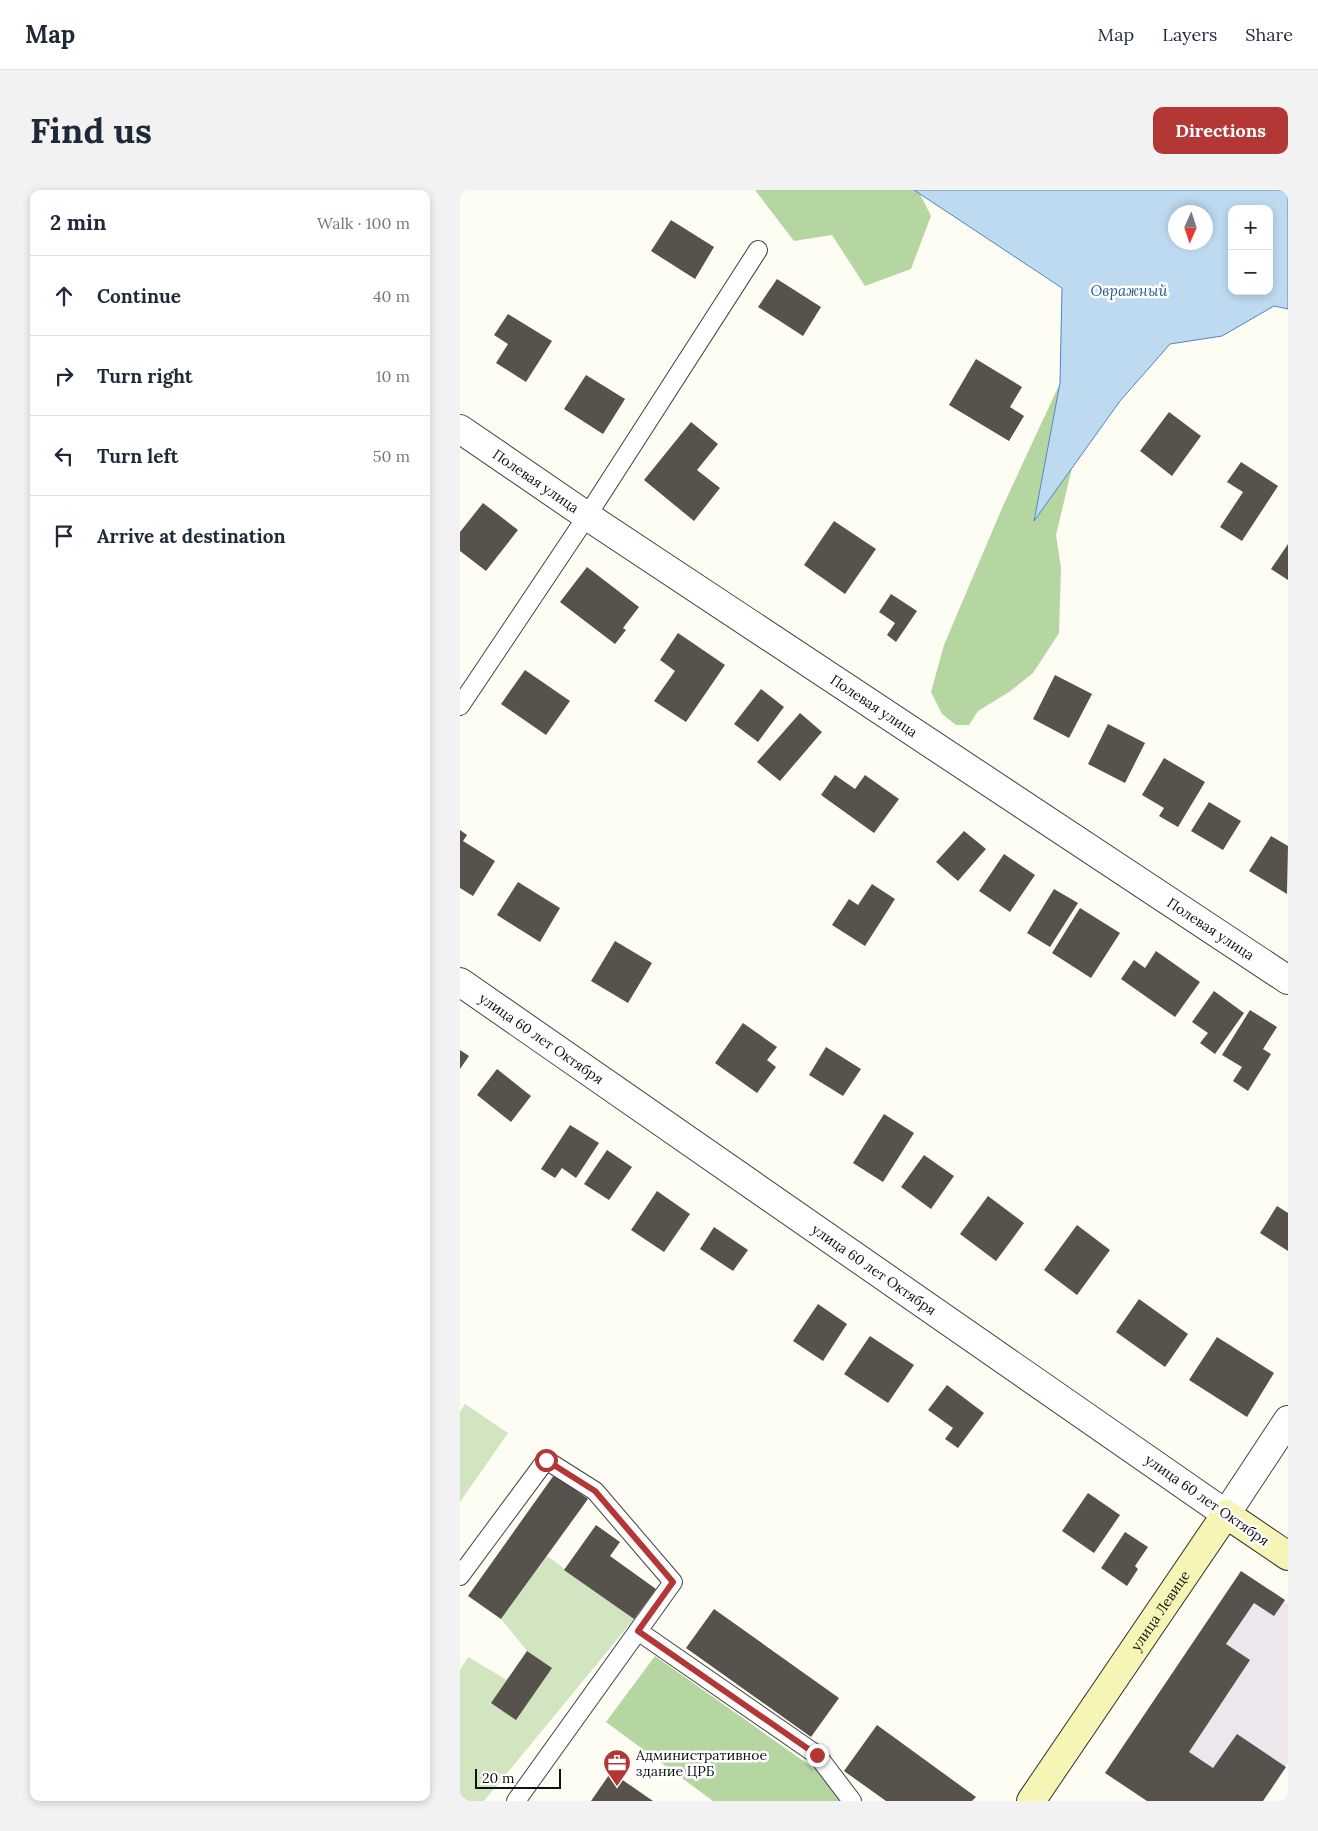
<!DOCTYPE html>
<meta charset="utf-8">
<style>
body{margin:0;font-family:Lora,serif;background:#f2f2f3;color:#1f2937}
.controls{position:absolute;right:15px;top:15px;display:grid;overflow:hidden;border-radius:10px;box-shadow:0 2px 8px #0003}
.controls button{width:45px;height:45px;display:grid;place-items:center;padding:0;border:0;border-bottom:1px solid #e0e1e3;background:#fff;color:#1f2937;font:25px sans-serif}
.compass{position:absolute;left:708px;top:15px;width:45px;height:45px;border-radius:50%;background:#fff;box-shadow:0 2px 8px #0003;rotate:183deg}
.scale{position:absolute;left:15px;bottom:12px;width:86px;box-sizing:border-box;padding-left:5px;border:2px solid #101010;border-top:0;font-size:14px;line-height:18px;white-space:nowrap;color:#101010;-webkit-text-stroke:4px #fff;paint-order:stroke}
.stop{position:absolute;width:15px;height:15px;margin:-11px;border:4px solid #b33835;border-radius:50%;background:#fff}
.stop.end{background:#b33835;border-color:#fff;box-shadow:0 1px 5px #0008}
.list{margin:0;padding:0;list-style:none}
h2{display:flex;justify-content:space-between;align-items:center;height:65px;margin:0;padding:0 20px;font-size:21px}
h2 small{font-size:16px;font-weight:400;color:#747a83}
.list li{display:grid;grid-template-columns:32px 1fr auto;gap:15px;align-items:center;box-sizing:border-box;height:80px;padding:0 20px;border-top:1px solid #e0e1e3}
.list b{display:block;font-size:19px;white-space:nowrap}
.list em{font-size:16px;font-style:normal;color:#747a83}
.icon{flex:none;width:28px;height:28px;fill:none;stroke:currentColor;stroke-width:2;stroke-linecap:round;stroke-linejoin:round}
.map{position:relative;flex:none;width:828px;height:1611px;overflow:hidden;border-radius:10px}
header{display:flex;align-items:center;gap:30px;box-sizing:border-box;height:70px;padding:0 25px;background:#fff;border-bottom:1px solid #e0e1e3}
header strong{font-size:24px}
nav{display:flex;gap:28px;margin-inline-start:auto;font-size:18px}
.intro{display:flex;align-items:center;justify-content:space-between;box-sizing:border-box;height:120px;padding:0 30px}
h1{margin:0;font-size:35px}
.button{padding:12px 22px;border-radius:10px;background:#b33835;color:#fff;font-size:18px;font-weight:700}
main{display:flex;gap:30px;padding:0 30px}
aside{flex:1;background:#fff;border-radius:10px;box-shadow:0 2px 8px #0003}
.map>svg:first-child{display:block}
.industrial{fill:#ede6ed}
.green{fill:#d1e6c0}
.forest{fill:#b5d5a1}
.water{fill:#bddaf1;stroke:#4c89c0;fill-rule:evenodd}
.building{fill:#58524d}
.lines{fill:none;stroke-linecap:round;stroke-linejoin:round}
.lane-casing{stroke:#434343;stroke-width:20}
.street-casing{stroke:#434343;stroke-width:30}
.secondary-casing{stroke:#323232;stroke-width:30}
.lane{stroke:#fff;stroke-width:18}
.street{stroke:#fff;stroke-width:28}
.secondary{stroke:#f7f5b6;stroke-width:28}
.route{stroke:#b33835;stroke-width:6}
.labels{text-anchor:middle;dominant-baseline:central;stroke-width:5;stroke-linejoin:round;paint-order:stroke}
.street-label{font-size:14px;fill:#101010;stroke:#fff}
.poi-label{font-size:14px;fill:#101010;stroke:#fff;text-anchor:start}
.water-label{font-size:15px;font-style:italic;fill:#255c96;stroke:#fff}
</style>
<header>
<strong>Map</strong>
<nav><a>Map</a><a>Layers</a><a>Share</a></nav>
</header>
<div class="intro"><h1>Find us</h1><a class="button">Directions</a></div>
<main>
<aside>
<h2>2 min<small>Walk · 100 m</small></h2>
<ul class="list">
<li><svg class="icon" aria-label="ahead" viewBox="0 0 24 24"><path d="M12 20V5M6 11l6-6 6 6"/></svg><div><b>Continue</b></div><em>40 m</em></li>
<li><svg class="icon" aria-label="right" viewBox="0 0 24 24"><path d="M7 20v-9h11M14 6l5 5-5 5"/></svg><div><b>Turn right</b></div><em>10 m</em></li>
<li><svg class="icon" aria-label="left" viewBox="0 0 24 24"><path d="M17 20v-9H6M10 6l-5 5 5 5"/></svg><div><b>Turn left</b></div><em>50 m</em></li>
<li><svg class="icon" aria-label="arrive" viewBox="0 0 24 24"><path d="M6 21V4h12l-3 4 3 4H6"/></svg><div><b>Arrive at destination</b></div></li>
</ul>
</aside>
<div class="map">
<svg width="828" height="1611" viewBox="0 0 828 1611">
<rect width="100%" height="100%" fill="#fefdf4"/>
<path class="industrial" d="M 781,1381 L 828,1414 L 828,1573 L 803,1611 L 687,1611 L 645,1583 Z"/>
<g class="green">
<path d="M 5,1214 L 48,1243 L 0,1312 L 0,1222 Z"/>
<path d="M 87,1366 L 174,1429 L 24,1611 L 8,1611 L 0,1605 L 0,1480 L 8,1467 L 47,1490 L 67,1461 L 41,1429 Z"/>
</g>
<g class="forest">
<path d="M 295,0 L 454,0 L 460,4 L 471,26 L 451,79 L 405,96 L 372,45 L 334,51 Z"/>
<path d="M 600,193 L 574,329 L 612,278 L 596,345 L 601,378 L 599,443 L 573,483 L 549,502 L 518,521 L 509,535 L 496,535 L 482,524 L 471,502 L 484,455 L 543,316 Z"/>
<path d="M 195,1466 L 359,1582 L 381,1611 L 253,1611 L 146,1532 Z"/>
</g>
<path class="water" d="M 454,0 L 828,0 L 828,119 L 814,116 L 762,146 L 710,154 L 660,211 L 574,331 L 600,193 L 602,98 ZM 772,19 L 809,19 L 809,101 L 772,101 ZM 716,22 L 746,22 L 746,52 L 716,52 Z"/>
<g class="building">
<path d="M 211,30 L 254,57 L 235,89 L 191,61 Z"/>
<path d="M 317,89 L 361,117 L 343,146 L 298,117 Z"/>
<path d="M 48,124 L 92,151 L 66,192 L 36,173 L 48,154 L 34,145 Z"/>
<path d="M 516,169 L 562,197 L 550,217 L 564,226 L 549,251 L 489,215 Z"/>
<path d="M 126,185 L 165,209 L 143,244 L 104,219 Z"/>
<path d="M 709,222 L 741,246 L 712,286 L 680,261 Z"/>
<path d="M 231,232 L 258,254 L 237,280 L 260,298 L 234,331 L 184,290 Z"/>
<path d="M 781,272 L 818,296 L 782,351 L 760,337 L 783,302 L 767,292 Z"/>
<path d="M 23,313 L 58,340 L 26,381 L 0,361 L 0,342 Z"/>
<path d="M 374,331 L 416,359 L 385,404 L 344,375 Z"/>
<path d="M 828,354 L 828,390 L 811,379 Z"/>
<path d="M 127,377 L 179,417 L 163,438 L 166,440 L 155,454 L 100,412 Z"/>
<path d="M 431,404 L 457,421 L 436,452 L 427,445 L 435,433 L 419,422 Z"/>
<path d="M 218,443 L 265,475 L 226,532 L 194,511 L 215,481 L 200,470 Z"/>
<path d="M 65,480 L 110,511 L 86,545 L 41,514 Z"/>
<path d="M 595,485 L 632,504 L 609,548 L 573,529 Z"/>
<path d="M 301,499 L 324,517 L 298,552 L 274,534 Z"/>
<path d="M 340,523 L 362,542 L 320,591 L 297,572 Z"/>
<path d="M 648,534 L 685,553 L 665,593 L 628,574 Z"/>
<path d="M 704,568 L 745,592 L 718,637 L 699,626 L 704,618 L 682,605 Z"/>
<path d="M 375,585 L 395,599 L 405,585 L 439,609 L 414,643 L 361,605 Z"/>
<path d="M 749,612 L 781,631 L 763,660 L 731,641 Z"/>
<path d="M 0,640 L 7,645 L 3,651 L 35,671 L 13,706 L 0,698 Z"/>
<path d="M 504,641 L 526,659 L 498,691 L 476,672 Z"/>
<path d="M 811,646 L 828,656 L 827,704 L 789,681 Z"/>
<path d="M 544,664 L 575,685 L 550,722 L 519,701 Z"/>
<path d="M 58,692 L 100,718 L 80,752 L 37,725 Z"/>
<path d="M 412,694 L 435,709 L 405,756 L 372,735 L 389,709 L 398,715 Z"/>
<path d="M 594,699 L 618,713 L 590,757 L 567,743 Z"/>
<path d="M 620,718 L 660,743 L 631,788 L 592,763 Z"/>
<path d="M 155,751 L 192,773 L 168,813 L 131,791 Z"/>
<path d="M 696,761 L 740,792 L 715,827 L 661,789 L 674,770 L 685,778 Z"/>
<path d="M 754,801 L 784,823 L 755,864 L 740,853 L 748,843 L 732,832 Z"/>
<path d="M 790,820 L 817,837 L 803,859 L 811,864 L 788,901 L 773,891 L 782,877 L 762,865 Z"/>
<path d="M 283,833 L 317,857 L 307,870 L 316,877 L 297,903 L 255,873 Z"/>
<path d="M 366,857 L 401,879 L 383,906 L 349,885 Z"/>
<path d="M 0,860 L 9,866 L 0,879 Z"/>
<path d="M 37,879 L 71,906 L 51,932 L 17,905 Z"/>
<path d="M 424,924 L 454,943 L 423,992 L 393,973 Z"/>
<path d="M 110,935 L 139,953 L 116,988 L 102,978 L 95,988 L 81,979 Z"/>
<path d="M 147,960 L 172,977 L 149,1010 L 124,994 Z"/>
<path d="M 464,965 L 494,986 L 471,1019 L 441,997 Z"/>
<path d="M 197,1001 L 230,1024 L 204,1062 L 171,1040 Z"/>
<path d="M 528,1006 L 564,1033 L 536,1071 L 500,1044 Z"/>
<path d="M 817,1016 L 828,1023 L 828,1061 L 800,1043 Z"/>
<path d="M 617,1035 L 650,1060 L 617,1105 L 584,1080 Z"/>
<path d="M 254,1037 L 288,1060 L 273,1081 L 240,1059 Z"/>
<path d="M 679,1109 L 728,1144 L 705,1177 L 656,1142 Z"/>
<path d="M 358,1114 L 387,1134 L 363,1171 L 333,1151 Z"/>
<path d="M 410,1146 L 454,1175 L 428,1213 L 384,1184 Z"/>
<path d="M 757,1147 L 814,1183 L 787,1227 L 729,1190 Z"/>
<path d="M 487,1195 L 524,1223 L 498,1258 L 485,1249 L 493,1238 L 468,1220 Z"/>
<path d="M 94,1285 L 128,1309 L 41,1429 L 8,1406 Z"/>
<path d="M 628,1303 L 660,1325 L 634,1363 L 602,1341 Z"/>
<path d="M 136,1335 L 160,1352 L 150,1366 L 196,1399 L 174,1429 L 104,1380 Z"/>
<path d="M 665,1342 L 688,1357 L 675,1376 L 678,1379 L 667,1396 L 641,1378 Z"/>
<path d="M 781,1381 L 825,1410 L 814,1426 L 794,1413 L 766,1454 L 790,1470 L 729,1562 L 753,1578 L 777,1544 L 826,1577 L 803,1611 L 687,1611 L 645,1583 Z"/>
<path d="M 254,1419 L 379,1508 L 351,1547 L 226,1458 Z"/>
<path d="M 67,1461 L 92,1478 L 56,1530 L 31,1513 Z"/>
<path d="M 417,1535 L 516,1607 L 512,1611 L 426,1611 L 384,1581 Z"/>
<path d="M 151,1582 L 193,1611 L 131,1611 Z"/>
</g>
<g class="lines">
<g class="lane-casing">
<g id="lane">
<path d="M 0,516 L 127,326 L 298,60"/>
<path d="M 0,1386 L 86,1270 L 135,1301 L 213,1392 L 56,1611"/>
<path d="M 178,1441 L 357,1565 L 392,1611"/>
</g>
</g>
<g class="street-casing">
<g id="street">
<path id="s1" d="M 0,239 L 127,326 L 828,790"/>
<path id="s2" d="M 0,792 L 766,1324 L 828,1230"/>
</g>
</g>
<g class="secondary-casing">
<g id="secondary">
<path id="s3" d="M 571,1611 L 766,1324 L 828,1366"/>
</g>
</g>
<use href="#lane" class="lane"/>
<use href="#street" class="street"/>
<use href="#secondary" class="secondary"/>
</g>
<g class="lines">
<path class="route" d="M 86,1270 L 135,1301 L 213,1392 L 178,1441 L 357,1565"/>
</g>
<defs>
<g id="office-pin" transform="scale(1.4375)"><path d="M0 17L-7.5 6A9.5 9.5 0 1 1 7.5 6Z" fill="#b33835" stroke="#fff"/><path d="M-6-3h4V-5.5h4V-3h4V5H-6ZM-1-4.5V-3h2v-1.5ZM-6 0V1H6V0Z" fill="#fff"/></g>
</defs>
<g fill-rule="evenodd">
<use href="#office-pin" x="157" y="1573"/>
</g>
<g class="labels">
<g class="street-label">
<text stroke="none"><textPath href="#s1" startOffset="92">Полевая улица</textPath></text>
<text stroke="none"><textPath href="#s1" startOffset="498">Полевая улица</textPath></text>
<text stroke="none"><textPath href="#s1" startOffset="902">Полевая улица</textPath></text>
<text stroke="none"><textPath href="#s2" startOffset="99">улица 60 лет Октября</textPath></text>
<text stroke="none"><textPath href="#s2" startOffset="504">улица 60 лет Октября</textPath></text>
<text transform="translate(747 1310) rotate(35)">улица 60 лет Октября</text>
<text stroke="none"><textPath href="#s3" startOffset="230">улица Левице</textPath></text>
</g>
<g class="poi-label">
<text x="176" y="1565">Административное<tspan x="176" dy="16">здание ЦРБ</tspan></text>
</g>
<g class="water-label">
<text x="669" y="100">Овражный</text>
</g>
</g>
</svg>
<div class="controls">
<button>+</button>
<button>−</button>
</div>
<svg class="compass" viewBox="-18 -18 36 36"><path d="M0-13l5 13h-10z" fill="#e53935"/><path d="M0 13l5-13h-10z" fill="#747a83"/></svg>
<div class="scale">20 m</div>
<div class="stop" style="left:86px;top:1270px"></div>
<div class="stop end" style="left:357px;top:1565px"></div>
</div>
</main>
